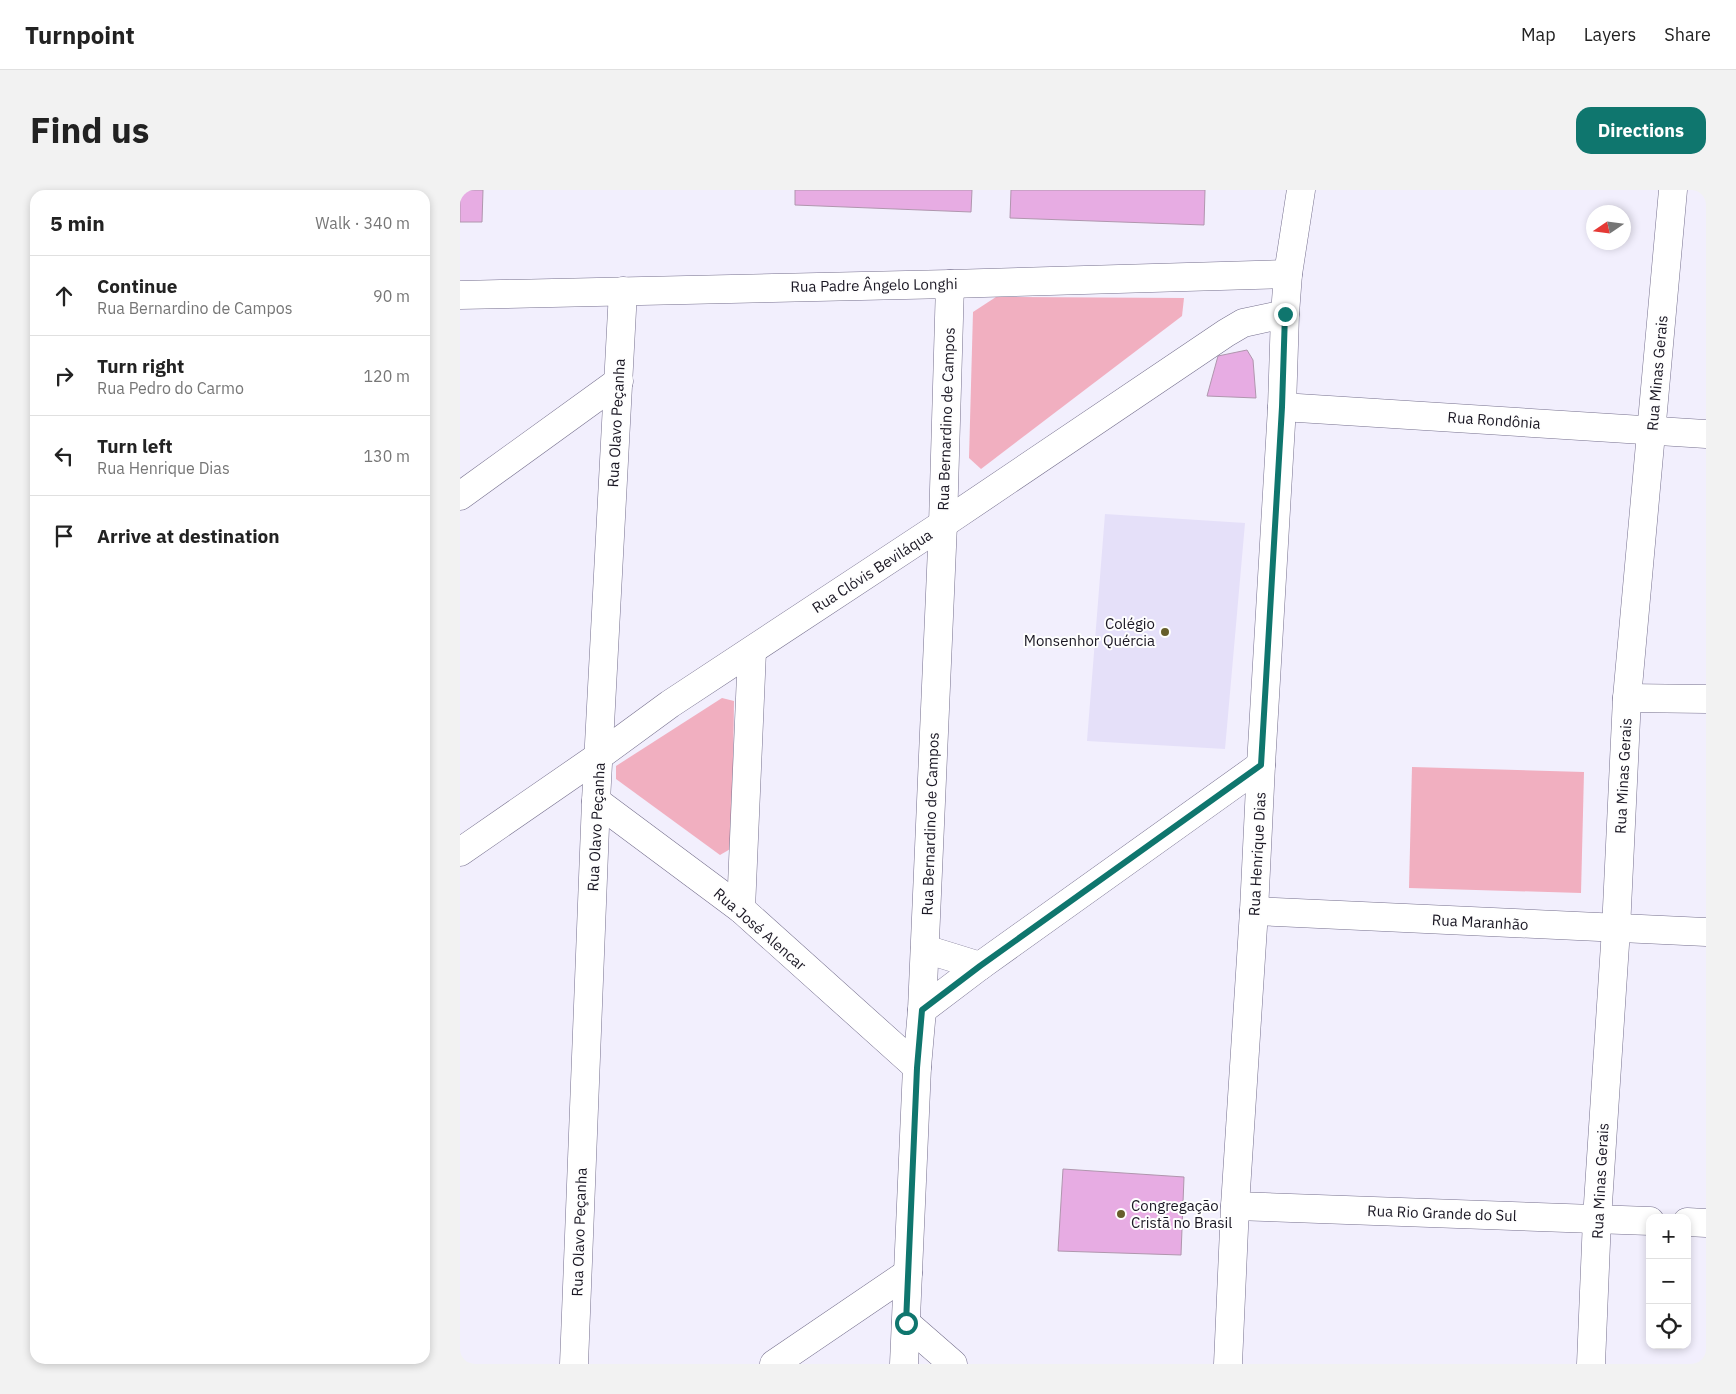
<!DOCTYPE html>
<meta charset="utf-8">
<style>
body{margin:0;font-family:"IBM Plex Sans",sans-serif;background:#f2f2f2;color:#222}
.controls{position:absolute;right:15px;bottom:15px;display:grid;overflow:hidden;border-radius:10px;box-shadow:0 2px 8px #0003}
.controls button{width:45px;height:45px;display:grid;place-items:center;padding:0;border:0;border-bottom:1px solid #e0e0e0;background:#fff;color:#222;font:25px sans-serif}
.compass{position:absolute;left:1126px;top:15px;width:45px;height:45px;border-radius:50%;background:#fff;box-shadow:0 2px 8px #0003;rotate:257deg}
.stop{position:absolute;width:15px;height:15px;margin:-11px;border:4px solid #0f766e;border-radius:50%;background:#fff}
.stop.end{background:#0f766e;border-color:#fff;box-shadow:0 1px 5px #0008}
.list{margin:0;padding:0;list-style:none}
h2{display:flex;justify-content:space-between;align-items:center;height:65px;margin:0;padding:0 20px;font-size:21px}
h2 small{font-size:16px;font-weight:400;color:#767676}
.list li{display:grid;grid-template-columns:32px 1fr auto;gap:15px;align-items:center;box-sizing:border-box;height:80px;padding:0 20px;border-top:1px solid #e0e0e0}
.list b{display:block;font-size:19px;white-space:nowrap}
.list p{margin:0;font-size:16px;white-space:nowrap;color:#767676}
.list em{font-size:16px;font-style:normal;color:#767676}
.icon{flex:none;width:28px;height:28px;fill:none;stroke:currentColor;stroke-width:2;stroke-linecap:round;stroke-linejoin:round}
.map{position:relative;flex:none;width:1246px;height:1174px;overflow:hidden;border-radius:15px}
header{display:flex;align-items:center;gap:30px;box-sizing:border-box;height:70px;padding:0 25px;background:#fff;border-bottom:1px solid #e0e0e0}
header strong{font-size:24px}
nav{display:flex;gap:28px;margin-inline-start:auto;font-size:18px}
.intro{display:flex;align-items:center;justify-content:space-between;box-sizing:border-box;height:120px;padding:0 30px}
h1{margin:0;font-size:35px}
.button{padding:12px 22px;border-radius:15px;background:#0f766e;color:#fff;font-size:18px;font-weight:700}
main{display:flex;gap:30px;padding:0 30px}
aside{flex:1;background:#fff;border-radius:15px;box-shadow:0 2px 8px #0003}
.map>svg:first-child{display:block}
.built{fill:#e5e0f9}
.green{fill:#f1afc0}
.building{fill:#e7ace3;stroke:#b096ae}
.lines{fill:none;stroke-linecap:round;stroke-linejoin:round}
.minor-casing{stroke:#76708e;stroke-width:29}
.minor{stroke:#fff;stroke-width:28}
.route{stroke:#0f766e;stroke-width:6}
.poi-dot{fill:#665e2b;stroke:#fefefe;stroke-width:2}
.labels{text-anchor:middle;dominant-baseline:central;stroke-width:4;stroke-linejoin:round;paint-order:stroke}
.street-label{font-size:15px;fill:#1a1723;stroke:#fefefe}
.poi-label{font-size:15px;fill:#1a1723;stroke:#fefefe;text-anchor:end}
</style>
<header>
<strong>Turnpoint</strong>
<nav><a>Map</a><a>Layers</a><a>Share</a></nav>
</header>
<div class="intro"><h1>Find us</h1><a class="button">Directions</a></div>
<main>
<aside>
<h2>5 min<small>Walk · 340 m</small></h2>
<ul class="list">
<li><svg class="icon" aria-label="ahead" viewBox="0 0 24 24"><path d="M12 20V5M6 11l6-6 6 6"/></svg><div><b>Continue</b><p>Rua Bernardino de Campos</p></div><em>90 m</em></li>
<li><svg class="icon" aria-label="right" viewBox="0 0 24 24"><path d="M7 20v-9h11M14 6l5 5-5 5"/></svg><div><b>Turn right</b><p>Rua Pedro do Carmo</p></div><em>120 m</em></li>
<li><svg class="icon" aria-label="left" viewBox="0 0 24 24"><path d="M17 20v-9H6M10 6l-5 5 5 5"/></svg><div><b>Turn left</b><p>Rua Henrique Dias</p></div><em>130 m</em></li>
<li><svg class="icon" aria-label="arrive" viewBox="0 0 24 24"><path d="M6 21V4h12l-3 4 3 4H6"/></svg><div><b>Arrive at destination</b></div></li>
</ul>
</aside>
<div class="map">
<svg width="1246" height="1174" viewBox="0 0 1246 1174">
<rect width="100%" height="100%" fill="#f2effd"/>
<path class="built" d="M 645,324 L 785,333 L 765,559 L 627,551 Z"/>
<g class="green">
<path d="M 536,107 L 724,108 L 722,126 L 521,279 L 509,268 L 513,122 Z"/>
<path d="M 262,508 L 274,511 L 272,658 L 260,665 L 156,589 L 156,576 Z"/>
<path d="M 952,577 L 1124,582 L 1121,703 L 949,698 Z"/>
</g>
<g class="building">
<path d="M 0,0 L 23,0 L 22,32 L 0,32 Z"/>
<path d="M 335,0 L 512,0 L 511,22 L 335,15 Z"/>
<path d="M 551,0 L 745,0 L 744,35 L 550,28 Z"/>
<path d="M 787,160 L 793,170 L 796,208 L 747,206 L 758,166 Z"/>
<path d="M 603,979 L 724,987 L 721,1065 L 598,1061 Z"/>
</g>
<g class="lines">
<g class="minor-casing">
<g id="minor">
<path d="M 0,105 L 490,94 L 828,84"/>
<path d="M 822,217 L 1246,244"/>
<path d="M 0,306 L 159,191"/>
<path d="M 1167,508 L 1246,509"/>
<path d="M 136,611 L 281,719 L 457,877"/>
<path d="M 0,662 L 139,566 L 210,514 L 483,334 L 766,143 L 783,133 L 825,124"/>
<path d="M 281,719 L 292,461"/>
<path d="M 794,721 L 1246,742"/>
<path d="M 465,759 L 520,776"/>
<path d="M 462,820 L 520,776 L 801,575"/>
<path d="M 775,1016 L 1190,1031"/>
<path d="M 1227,1032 L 1246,1033"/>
<path d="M 446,1133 L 493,1174"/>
<path d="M 114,1174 L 136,611 L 163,101"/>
<path d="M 314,1174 L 448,1083"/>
<path d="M 444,1174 L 457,877 L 462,820 L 483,334 L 490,94"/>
<path d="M 768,1174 L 775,1016 L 794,721 L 801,575 L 822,217 L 825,124 L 828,84 L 841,0"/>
<path d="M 1131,1174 L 1137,1029 L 1156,739 L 1167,508 L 1213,0"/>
</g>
</g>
<use href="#minor" class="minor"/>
</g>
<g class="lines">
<path class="route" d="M 446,1133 L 457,878 L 462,820 L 520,776 L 801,575 L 822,217 L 825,124"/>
</g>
<g class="poi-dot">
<circle cx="705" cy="442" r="5"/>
<circle cx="661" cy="1024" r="5"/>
</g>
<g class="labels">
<g class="street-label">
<text transform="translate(414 95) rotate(-1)">Rua Padre Ângelo Longhi</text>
<text transform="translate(1197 183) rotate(-85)">Rua Minas Gerais</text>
<text transform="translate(486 229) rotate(-88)">Rua Bernardino de Campos</text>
<text transform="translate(1034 230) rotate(4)">Rua Rondônia</text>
<text transform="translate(156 233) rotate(-87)">Rua Olavo Peçanha</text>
<text transform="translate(412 381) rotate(-33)">Rua Clóvis Beviláqua</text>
<text transform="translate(1163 586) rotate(-87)">Rua Minas Gerais</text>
<text transform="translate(470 634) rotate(-88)">Rua Bernardino de Campos</text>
<text transform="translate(136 637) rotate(-87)">Rua Olavo Peçanha</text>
<text transform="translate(797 664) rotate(-87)">Rua Henrique Dias</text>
<text transform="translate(1020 732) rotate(3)">Rua Maranhão</text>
<text transform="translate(300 739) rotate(41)">Rua José Alencar</text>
<text transform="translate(1140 991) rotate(-87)">Rua Minas Gerais</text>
<text transform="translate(982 1023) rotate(2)">Rua Rio Grande do Sul</text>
<text transform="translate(119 1042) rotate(-88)">Rua Olavo Peçanha</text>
</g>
<g class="poi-label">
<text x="695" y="433">Colégio<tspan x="695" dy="17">Monsenhor Quércia</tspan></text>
<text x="671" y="1015" text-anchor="start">Congregação<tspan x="671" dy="17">Cristã no Brasil</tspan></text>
</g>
</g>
</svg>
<div class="controls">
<button>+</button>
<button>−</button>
<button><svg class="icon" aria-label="locate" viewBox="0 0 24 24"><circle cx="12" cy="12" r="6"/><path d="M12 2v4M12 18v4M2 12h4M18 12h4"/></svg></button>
</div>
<svg class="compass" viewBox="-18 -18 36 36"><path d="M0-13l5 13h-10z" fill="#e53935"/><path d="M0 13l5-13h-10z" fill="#767676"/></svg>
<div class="stop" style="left:446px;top:1133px"></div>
<div class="stop end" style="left:825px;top:124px"></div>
</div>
</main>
